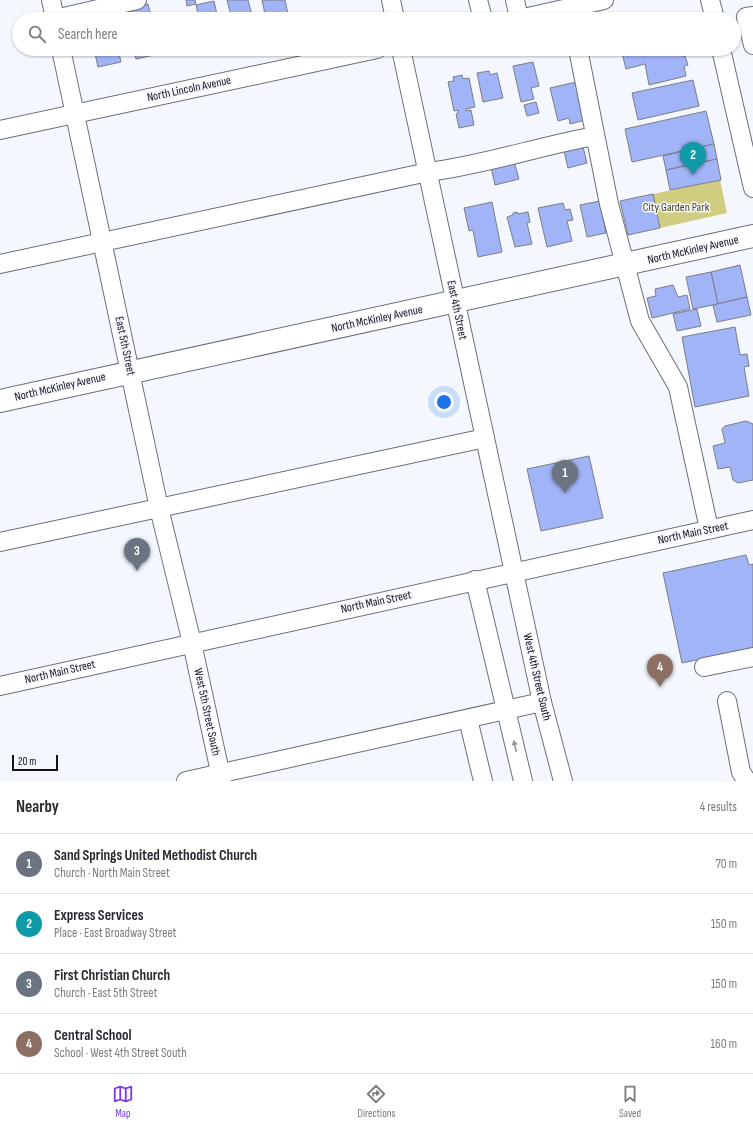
<!DOCTYPE html>
<meta charset="utf-8">
<style>
body{margin:0;font-family:"Sofia Sans Condensed",sans-serif;background:#f7f7f7;color:#2b2b33}
.scale{position:absolute;left:12px;bottom:10px;width:46px;box-sizing:border-box;padding-left:4px;border:2px solid #121316;border-top:0;font-size:11px;line-height:14px;white-space:nowrap;color:#121316;-webkit-text-stroke:3px #f5f7ff;paint-order:stroke}
.you{position:absolute;left:444px;top:402px;width:14px;height:14px;margin:-10px;border:3px solid #fff;border-radius:50%;background:#1a73e8;box-shadow:0 0 0 6px #1a73e833}
.badge{display:grid;place-items:center;width:26px;height:26px;border-radius:50%;background:#7c3aed;color:#fff;font-size:13px;font-weight:700}
.pin{position:absolute;translate:-50% -33px;filter:drop-shadow(0 1px 2px #0008)}
.pin::after{content:'';position:absolute;top:21px;width:14px;height:12px;background:inherit;clip-path:polygon(0 0,100% 0,50% 100%)}
.list{margin:0;padding:0;list-style:none}
h2{display:flex;justify-content:space-between;align-items:center;height:52px;margin:0;padding:0 16px;font-size:17px}
h2 small{font-size:13px;font-weight:400;color:#7c7c81}
.list li{display:grid;grid-template-columns:26px 1fr auto;gap:12px;align-items:center;box-sizing:border-box;height:60px;padding:0 16px;border-top:1px solid #e1e1e2}
.list b{display:block;font-size:15px;white-space:nowrap}
.list p{margin:0;font-size:13px;white-space:nowrap;color:#7c7c81}
.list em{font-size:13px;font-style:normal;color:#7c7c81}
.icon{flex:none;width:22px;height:22px;fill:none;stroke:currentColor;stroke-width:2;stroke-linecap:round;stroke-linejoin:round}
.map{position:relative;flex:none;width:753px;height:781px;overflow:hidden}
.search{position:absolute;background:#fff;box-shadow:0 1px 3px #0004;left:12px;right:12px;top:12px;height:44px;display:flex;align-items:center;gap:10px;box-sizing:border-box;padding:0 14px;border-radius:22px;color:#7c7c81;font-size:15px}
.sheet{height:292px;background:#fff}
nav{display:flex;justify-content:space-around;align-items:center;box-sizing:border-box;height:56px;border-top:1px solid #e1e1e2;background:#fff;font-size:11px;color:#7c7c81}
nav a{display:grid;justify-items:center;gap:2px}
nav .on{color:#7c3aed}
.map>svg:first-child{display:block}
.green{fill:#d0cc80}
.building{fill:#a1b4f7;stroke:#7a7d86}
.lines{fill:none;stroke-linecap:round;stroke-linejoin:round}
.minor-casing{stroke:#6d6f78;stroke-width:20}
.major-casing{stroke:#6d6f78;stroke-width:24}
.minor{stroke:#fff;stroke-width:18}
.major{stroke:#fff;stroke-width:22}
.oneway{fill:#949596}
.labels{text-anchor:middle;dominant-baseline:central;stroke-width:3;stroke-linejoin:round;paint-order:stroke}
.street-label{font-size:12px;fill:#121316;stroke:#f5f7ff}
.park-label{font-size:12px;fill:#47441a;stroke:#f5f7ff}
</style>
<div class="map">
<svg width="753" height="781" viewBox="0 0 753 781">
<rect width="100%" height="100%" fill="#f5f7ff"/>
<path class="green" d="M 720,180 L 727,213 L 660,228 L 653,194 Z"/>
<g class="building">
<path d="M 186,0 L 195,0 L 196,4 L 187,6 Z"/>
<path d="M 227,0 L 248,0 L 253,19 L 232,19 Z"/>
<path d="M 262,0 L 285,0 L 289,19 L 266,19 Z"/>
<path d="M 214,1 L 218,19 L 199,19 L 196,5 Z"/>
<path d="M 148,4 L 152,19 L 88,19 L 87,17 Z"/>
<path d="M 174,13 L 176,19 L 179,19 L 159,19 L 159,17 Z"/>
<path d="M 94,49 L 118,49 L 121,62 L 98,67 Z"/>
<path d="M 133,49 L 158,49 L 159,54 L 136,59 Z"/>
<path d="M 621,49 L 680,49 L 682,56 L 685,56 L 688,65 L 684,66 L 686,76 L 649,85 L 645,64 L 626,69 Z"/>
<path d="M 533,62 L 539,86 L 531,88 L 534,99 L 521,102 L 513,66 Z"/>
<path d="M 489,71 L 490,75 L 497,73 L 503,98 L 483,102 L 477,73 Z"/>
<path d="M 462,75 L 463,79 L 469,78 L 475,107 L 466,109 L 466,111 L 471,110 L 474,125 L 459,128 L 456,114 L 458,113 L 458,110 L 454,111 L 448,82 L 454,81 L 453,77 Z"/>
<path d="M 693,80 L 699,106 L 638,120 L 632,93 Z"/>
<path d="M 576,82 L 585,120 L 570,124 L 569,118 L 558,121 L 550,88 Z"/>
<path d="M 536,102 L 539,113 L 527,116 L 524,105 Z"/>
<path d="M 706,111 L 714,144 L 632,162 L 625,129 Z"/>
<path d="M 714,144 L 717,159 L 666,170 L 663,156 Z"/>
<path d="M 583,147 L 587,163 L 568,168 L 564,151 Z"/>
<path d="M 717,159 L 721,180 L 670,190 L 666,170 Z"/>
<path d="M 514,161 L 519,179 L 495,185 L 491,167 Z"/>
<path d="M 653,194 L 660,228 L 628,235 L 620,201 Z"/>
<path d="M 600,201 L 606,233 L 587,237 L 580,205 Z"/>
<path d="M 492,202 L 502,252 L 478,257 L 473,230 L 469,231 L 464,208 Z"/>
<path d="M 563,203 L 565,210 L 570,209 L 573,220 L 567,221 L 572,241 L 547,247 L 538,208 Z"/>
<path d="M 517,212 L 518,214 L 528,212 L 530,222 L 527,223 L 532,244 L 515,247 L 507,217 L 513,215 L 513,213 Z"/>
<path d="M 740,265 L 747,297 L 718,304 L 711,272 Z"/>
<path d="M 711,272 L 718,304 L 693,309 L 686,277 Z"/>
<path d="M 673,285 L 678,297 L 687,295 L 690,309 L 652,318 L 647,298 L 656,296 L 655,289 Z"/>
<path d="M 747,297 L 751,315 L 717,322 L 713,305 Z"/>
<path d="M 697,309 L 701,326 L 677,331 L 673,314 Z"/>
<path d="M 735,327 L 740,355 L 747,354 L 749,366 L 744,367 L 749,396 L 695,407 L 682,337 Z"/>
<path d="M 746,421 L 753,424 L 753,480 L 738,483 L 733,480 L 730,467 L 718,469 L 713,446 L 725,443 L 722,429 L 725,426 Z"/>
<path d="M 589,456 L 603,518 L 541,531 L 527,469 Z"/>
<path d="M 746,555 L 749,565 L 753,564 L 753,648 L 682,663 L 663,573 Z"/>
</g>
<g class="lines">
<g class="minor-casing">
<g id="minor">
<path d="M 51,0 L 55,19"/>
<path d="M 391,0 L 395,19"/>
<path d="M 478,0 L 483,19"/>
<path d="M 515,0 L 519,19"/>
<path d="M 710,0 L 715,19"/>
<path d="M 753,16 L 746,17 L 753,45"/>
<path d="M 55,19 L 137,0"/>
<path d="M 519,19 L 604,0"/>
<path d="M 61,49 L 159,508 L 192,643 L 222,781"/>
<path d="M 401,49 L 542,702 L 563,781"/>
<path d="M 578,49 L 609,204 L 640,321 L 678,387 L 709,529"/>
<path d="M 721,49 L 753,188"/>
<path d="M 0,130 L 377,49"/>
<path d="M 0,264 L 428,172 C 485,165 539,146 595,136"/>
<path d="M 0,542 L 485,438"/>
<path d="M 475,580 L 523,781"/>
<path d="M 704,667 L 753,657"/>
<path d="M 0,686 L 753,520"/>
<path d="M 727,701 L 741,772 L 747,781"/>
<path d="M 468,719 L 483,781"/>
<path d="M 186,781 L 542,702"/>
</g>
</g>
<g class="major-casing">
<path id="major" d="M 0,401 L 753,236"/>
</g>
<use href="#minor" class="minor"/>
<use href="#major" class="major"/>
</g>
<defs><path id="oneway-solid" d="M-6-.8H1V-3.2L6.5 0L1 3.2V.8H-6Z"/></defs>
<use class="oneway" href="#oneway-solid" transform="translate(515 746) rotate(-103)"/>
<g class="labels">
<g class="street-label">
<text transform="translate(189 89) rotate(-12)">North Lincoln Avenue</text>
<text transform="translate(693 250) rotate(-13)">North McKinley Avenue</text>
<text transform="translate(457 310) rotate(78)">East 4th Street</text>
<text transform="translate(377 319) rotate(-12)">North McKinley Avenue</text>
<text transform="translate(125 346) rotate(78)">East 5th Street</text>
<text transform="translate(60 387) rotate(-13)">North McKinley Avenue</text>
<text transform="translate(693 533) rotate(-12)">North Main Street</text>
<text transform="translate(376 602) rotate(-12)">North Main Street</text>
<text transform="translate(60 672) rotate(-13)">North Main Street</text>
<text transform="translate(537 677) rotate(77)">West 4th Street South</text>
<text transform="translate(207 712) rotate(78)">West 5th Street South</text>
</g>
<g class="park-label">
<text x="676" y="207">City Garden Park</text>
</g>
</g>
</svg>
<div class="scale">20 m</div>
<div class="you"></div>
<div class="pin badge" style="left:565px;top:493px;background:#6b7280">1</div>
<div class="pin badge" style="left:693px;top:175px;background:#0f9aa8">2</div>
<div class="pin badge" style="left:137px;top:571px;background:#6b7280">3</div>
<div class="pin badge" style="left:660px;top:687px;background:#8d6e63">4</div>
<div class="search"><svg class="icon" aria-label="search" viewBox="0 0 24 24"><circle cx="10" cy="10" r="6"/><path d="M15 15l6 6"/></svg>Search here</div>
</div>
<section class="sheet">
<h2>Nearby<small>4 results</small></h2>
<ul class="list">
<li><span class="badge" style="background:#6b7280">1</span><div><b>Sand Springs United Methodist Church</b><p>Church · North Main Street</p></div><em>70 m</em></li>
<li><span class="badge" style="background:#0f9aa8">2</span><div><b>Express Services</b><p>Place · East Broadway Street</p></div><em>150 m</em></li>
<li><span class="badge" style="background:#6b7280">3</span><div><b>First Christian Church</b><p>Church · East 5th Street</p></div><em>150 m</em></li>
<li><span class="badge" style="background:#8d6e63">4</span><div><b>Central School</b><p>School · West 4th Street South</p></div><em>160 m</em></li>
</ul>
</section>
<nav>
<a class="on"><svg class="icon" aria-label="map" viewBox="0 0 24 24"><path d="M3 6l6-2 6 2 6-2v14l-6 2-6-2-6 2zM9 4v14M15 6v14"/></svg>Map</a>
<a><svg class="icon" aria-label="directions" viewBox="0 0 24 24"><path d="M12 3l9 9-9 9-9-9zM9 14v-3h6M13 9l2 2-2 2"/></svg>Directions</a>
<a><svg class="icon" aria-label="saved" viewBox="0 0 24 24"><path d="M7 4h10v16l-5-4-5 4z"/></svg>Saved</a>
</nav>
